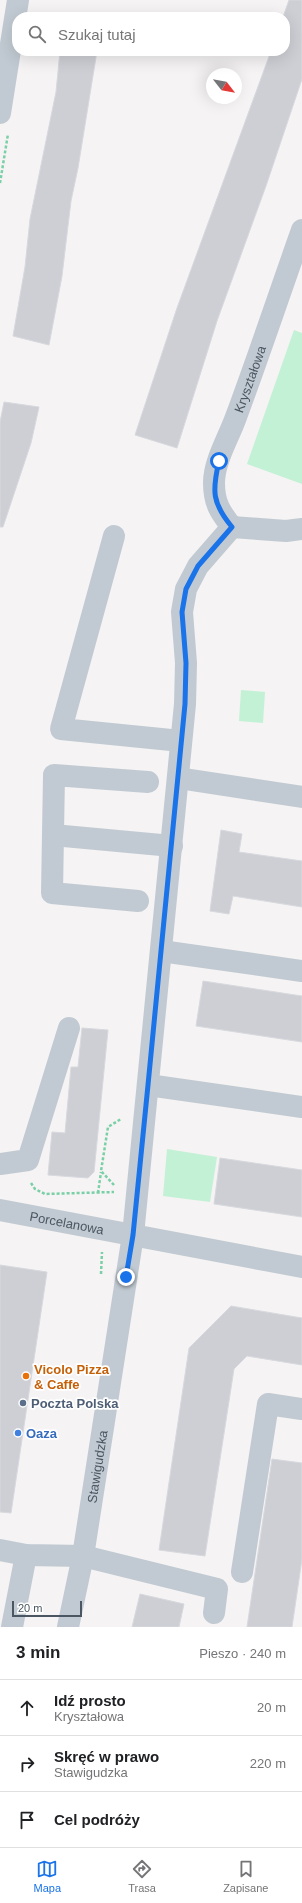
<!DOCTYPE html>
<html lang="pl">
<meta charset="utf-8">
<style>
body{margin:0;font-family:Arial,sans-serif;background:#f2f2f2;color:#202124}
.compass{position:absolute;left:206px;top:68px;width:36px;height:36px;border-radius:50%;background:#fff;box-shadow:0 4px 16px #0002;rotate:121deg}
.scale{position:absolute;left:12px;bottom:10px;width:70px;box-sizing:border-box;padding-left:4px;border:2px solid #4a5661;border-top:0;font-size:11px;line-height:14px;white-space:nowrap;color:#4a5661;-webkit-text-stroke:3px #fff;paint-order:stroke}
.stop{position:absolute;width:12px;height:12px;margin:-9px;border:3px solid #1a73e8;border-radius:50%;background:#fff}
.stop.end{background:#1a73e8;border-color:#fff;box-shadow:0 1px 4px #0008}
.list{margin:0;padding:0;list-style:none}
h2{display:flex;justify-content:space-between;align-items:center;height:52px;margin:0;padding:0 16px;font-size:17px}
h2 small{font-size:13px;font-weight:400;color:#757577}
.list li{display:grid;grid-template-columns:26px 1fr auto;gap:12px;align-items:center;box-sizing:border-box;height:56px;padding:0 16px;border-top:1px solid #e0e0e0}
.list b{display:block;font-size:15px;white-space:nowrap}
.list p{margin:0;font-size:13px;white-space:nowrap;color:#757577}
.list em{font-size:13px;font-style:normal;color:#757577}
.icon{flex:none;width:22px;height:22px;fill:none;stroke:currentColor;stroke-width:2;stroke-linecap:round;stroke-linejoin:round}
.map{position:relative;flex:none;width:302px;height:1627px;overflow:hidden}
.search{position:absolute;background:#fff;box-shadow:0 4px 16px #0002;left:12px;right:12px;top:12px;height:44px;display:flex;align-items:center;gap:10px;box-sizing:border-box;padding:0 14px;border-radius:16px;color:#757577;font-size:15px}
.sheet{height:220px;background:#fff}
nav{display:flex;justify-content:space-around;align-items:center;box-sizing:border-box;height:56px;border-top:1px solid #e0e0e0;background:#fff;font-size:11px;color:#757577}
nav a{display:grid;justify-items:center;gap:2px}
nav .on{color:#1a73e8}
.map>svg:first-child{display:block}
.green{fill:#c3f1d5}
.building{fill:#cdcfd5;stroke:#d7d9de}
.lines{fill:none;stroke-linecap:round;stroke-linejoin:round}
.path{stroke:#7ad0a6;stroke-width:2.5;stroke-dasharray:3 2;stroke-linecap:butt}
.minor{stroke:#c1cad2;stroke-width:22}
.route{stroke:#1a73e8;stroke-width:5}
.food-dot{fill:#e8710a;stroke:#fff;stroke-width:1.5}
.service-dot{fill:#5c6f8a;stroke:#fff;stroke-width:1.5}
.shop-dot{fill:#3f7fe0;stroke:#fff;stroke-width:1.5}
.labels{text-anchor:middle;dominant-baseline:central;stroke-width:3.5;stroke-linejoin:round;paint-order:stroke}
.street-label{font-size:13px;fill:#4a5661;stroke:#fff}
.food-label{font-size:13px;font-weight:bold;fill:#c56008;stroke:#fff;text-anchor:start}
.service-label{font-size:13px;font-weight:bold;fill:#4e5e75;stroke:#fff;text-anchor:start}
.shop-label{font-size:13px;font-weight:bold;fill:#366cbe;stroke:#fff;text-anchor:start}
</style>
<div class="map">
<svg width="302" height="1627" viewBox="0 0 302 1627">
<rect width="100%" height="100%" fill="#f5f3f3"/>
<g class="green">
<path d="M 294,330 L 302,333 L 302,484 L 247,464 Z"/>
<path d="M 241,690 L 265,692 L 263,723 L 239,721 Z"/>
<path d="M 167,1149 L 217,1157 L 210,1202 L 163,1196 Z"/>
</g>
<g class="building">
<path d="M 289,0 L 302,0 L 302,79 L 266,186 L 217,321 L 177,448 L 135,435 L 177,308 L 271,51 L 285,51 L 285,17 L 283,17 Z"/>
<path d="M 60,51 L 97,51 L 78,168 L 71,201 L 62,276 L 49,345 L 13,336 L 25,267 L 30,219 L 56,92 Z"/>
<path d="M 4,402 L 39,407 L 31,443 L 3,527 L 0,527 L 0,422 Z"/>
<path d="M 221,830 L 242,834 L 239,852 L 302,861 L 302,907 L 233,896 L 229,914 L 210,911 Z"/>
<path d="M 203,981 L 302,996 L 302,1042 L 196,1026 Z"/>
<path d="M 82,1028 L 108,1030 L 94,1172 L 88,1178 L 48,1175 L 52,1132 L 65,1133 L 71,1067 L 78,1067 Z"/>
<path d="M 220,1158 L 302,1170 L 302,1217 L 214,1204 Z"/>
<path d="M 0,1265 L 47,1272 L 11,1513 L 0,1512 Z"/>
<path d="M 231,1306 L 302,1318 L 302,1365 L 247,1356 L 234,1369 L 205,1556 L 159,1550 L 189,1348 Z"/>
<path d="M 272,1459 L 302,1463 L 302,1559 L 292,1627 L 247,1627 Z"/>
<path d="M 140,1594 L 184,1604 L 179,1627 L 132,1627 Z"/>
</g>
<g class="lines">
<g class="path">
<path d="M 0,183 L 8,134"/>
<path d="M 31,1183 L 35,1189 L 45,1194 L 114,1192"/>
<path d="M 114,1185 L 101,1171 L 108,1127 L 121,1119"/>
<path d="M 98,1193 L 101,1172"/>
<path d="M 101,1274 L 102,1252"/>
</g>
<g class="minor">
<path d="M 0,113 L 18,0"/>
<path id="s1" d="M 232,527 C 220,512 214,503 214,483 C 214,461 229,437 236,417 C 259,355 280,292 302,230"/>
<path d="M 114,536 L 61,729 L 181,741"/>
<path d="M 178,778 L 302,797"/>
<path d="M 53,835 L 172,846"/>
<path d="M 138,901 L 52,893 L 54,775 L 148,782"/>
<path d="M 161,951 L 302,971"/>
<path d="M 148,1085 L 302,1107"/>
<path d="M 0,1164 L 28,1160 L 69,1028"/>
<path id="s2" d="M 0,1210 L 302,1267"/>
<path d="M 0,1550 L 26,1555 L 83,1556 L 217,1589 L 214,1613"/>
<path d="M 242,1572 L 268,1404 L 302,1409"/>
<path d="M 12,1627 L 26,1555"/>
<path id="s3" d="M 68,1627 L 83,1556 L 133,1235 L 185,704 L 186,663 L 182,612 L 186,589 L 198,566 L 232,527 L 286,531 L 302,529"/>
</g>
</g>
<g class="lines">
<path class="route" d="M 126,1277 L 133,1235 L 148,1085 L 185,704 L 186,663 L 182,612 L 186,589 L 198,566 L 232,527 C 212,503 212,491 219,461"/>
</g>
<circle class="food-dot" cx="26" cy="1376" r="4"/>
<circle class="service-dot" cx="23" cy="1403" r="4"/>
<circle class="shop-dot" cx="18" cy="1433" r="4"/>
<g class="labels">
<g class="street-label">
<text stroke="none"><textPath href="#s1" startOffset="159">Kryształowa</textPath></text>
<text stroke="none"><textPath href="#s2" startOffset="68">Porcelanowa</textPath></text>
<text stroke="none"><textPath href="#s3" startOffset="163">Stawigudzka</textPath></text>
</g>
<g class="food-label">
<text x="34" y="1369">Vicolo Pizza<tspan x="34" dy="15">&amp; Caffe</tspan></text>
</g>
<g class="service-label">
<text x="31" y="1403">Poczta Polska</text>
</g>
<g class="shop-label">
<text x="26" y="1433">Oaza</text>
</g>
</g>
</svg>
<svg class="compass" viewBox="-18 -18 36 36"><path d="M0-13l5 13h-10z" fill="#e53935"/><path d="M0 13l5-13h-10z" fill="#757577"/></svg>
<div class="scale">20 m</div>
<div class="stop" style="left:219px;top:461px"></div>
<div class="stop end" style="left:126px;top:1277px"></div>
<div class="search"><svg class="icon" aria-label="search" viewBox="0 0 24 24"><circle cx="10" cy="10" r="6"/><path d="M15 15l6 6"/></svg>Szukaj tutaj</div>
</div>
<section class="sheet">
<h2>3 min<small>Pieszo · 240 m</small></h2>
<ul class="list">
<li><svg class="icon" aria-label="ahead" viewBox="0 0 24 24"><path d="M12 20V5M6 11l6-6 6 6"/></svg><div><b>Idź prosto</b><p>Kryształowa</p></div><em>20 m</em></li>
<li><svg class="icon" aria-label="right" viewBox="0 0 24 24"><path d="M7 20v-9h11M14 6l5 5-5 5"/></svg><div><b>Skręć w prawo</b><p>Stawigudzka</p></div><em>220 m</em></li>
<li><svg class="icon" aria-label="arrive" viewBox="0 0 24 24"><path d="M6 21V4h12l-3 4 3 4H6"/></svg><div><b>Cel podróży</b></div></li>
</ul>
</section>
<nav>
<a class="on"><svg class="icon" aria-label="map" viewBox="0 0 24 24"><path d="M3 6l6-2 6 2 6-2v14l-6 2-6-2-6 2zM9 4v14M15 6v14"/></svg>Mapa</a>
<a><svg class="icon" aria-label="directions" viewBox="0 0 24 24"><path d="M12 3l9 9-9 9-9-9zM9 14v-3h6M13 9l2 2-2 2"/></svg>Trasa</a>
<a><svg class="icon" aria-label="saved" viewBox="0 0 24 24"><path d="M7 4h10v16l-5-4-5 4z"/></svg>Zapisane</a>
</nav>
